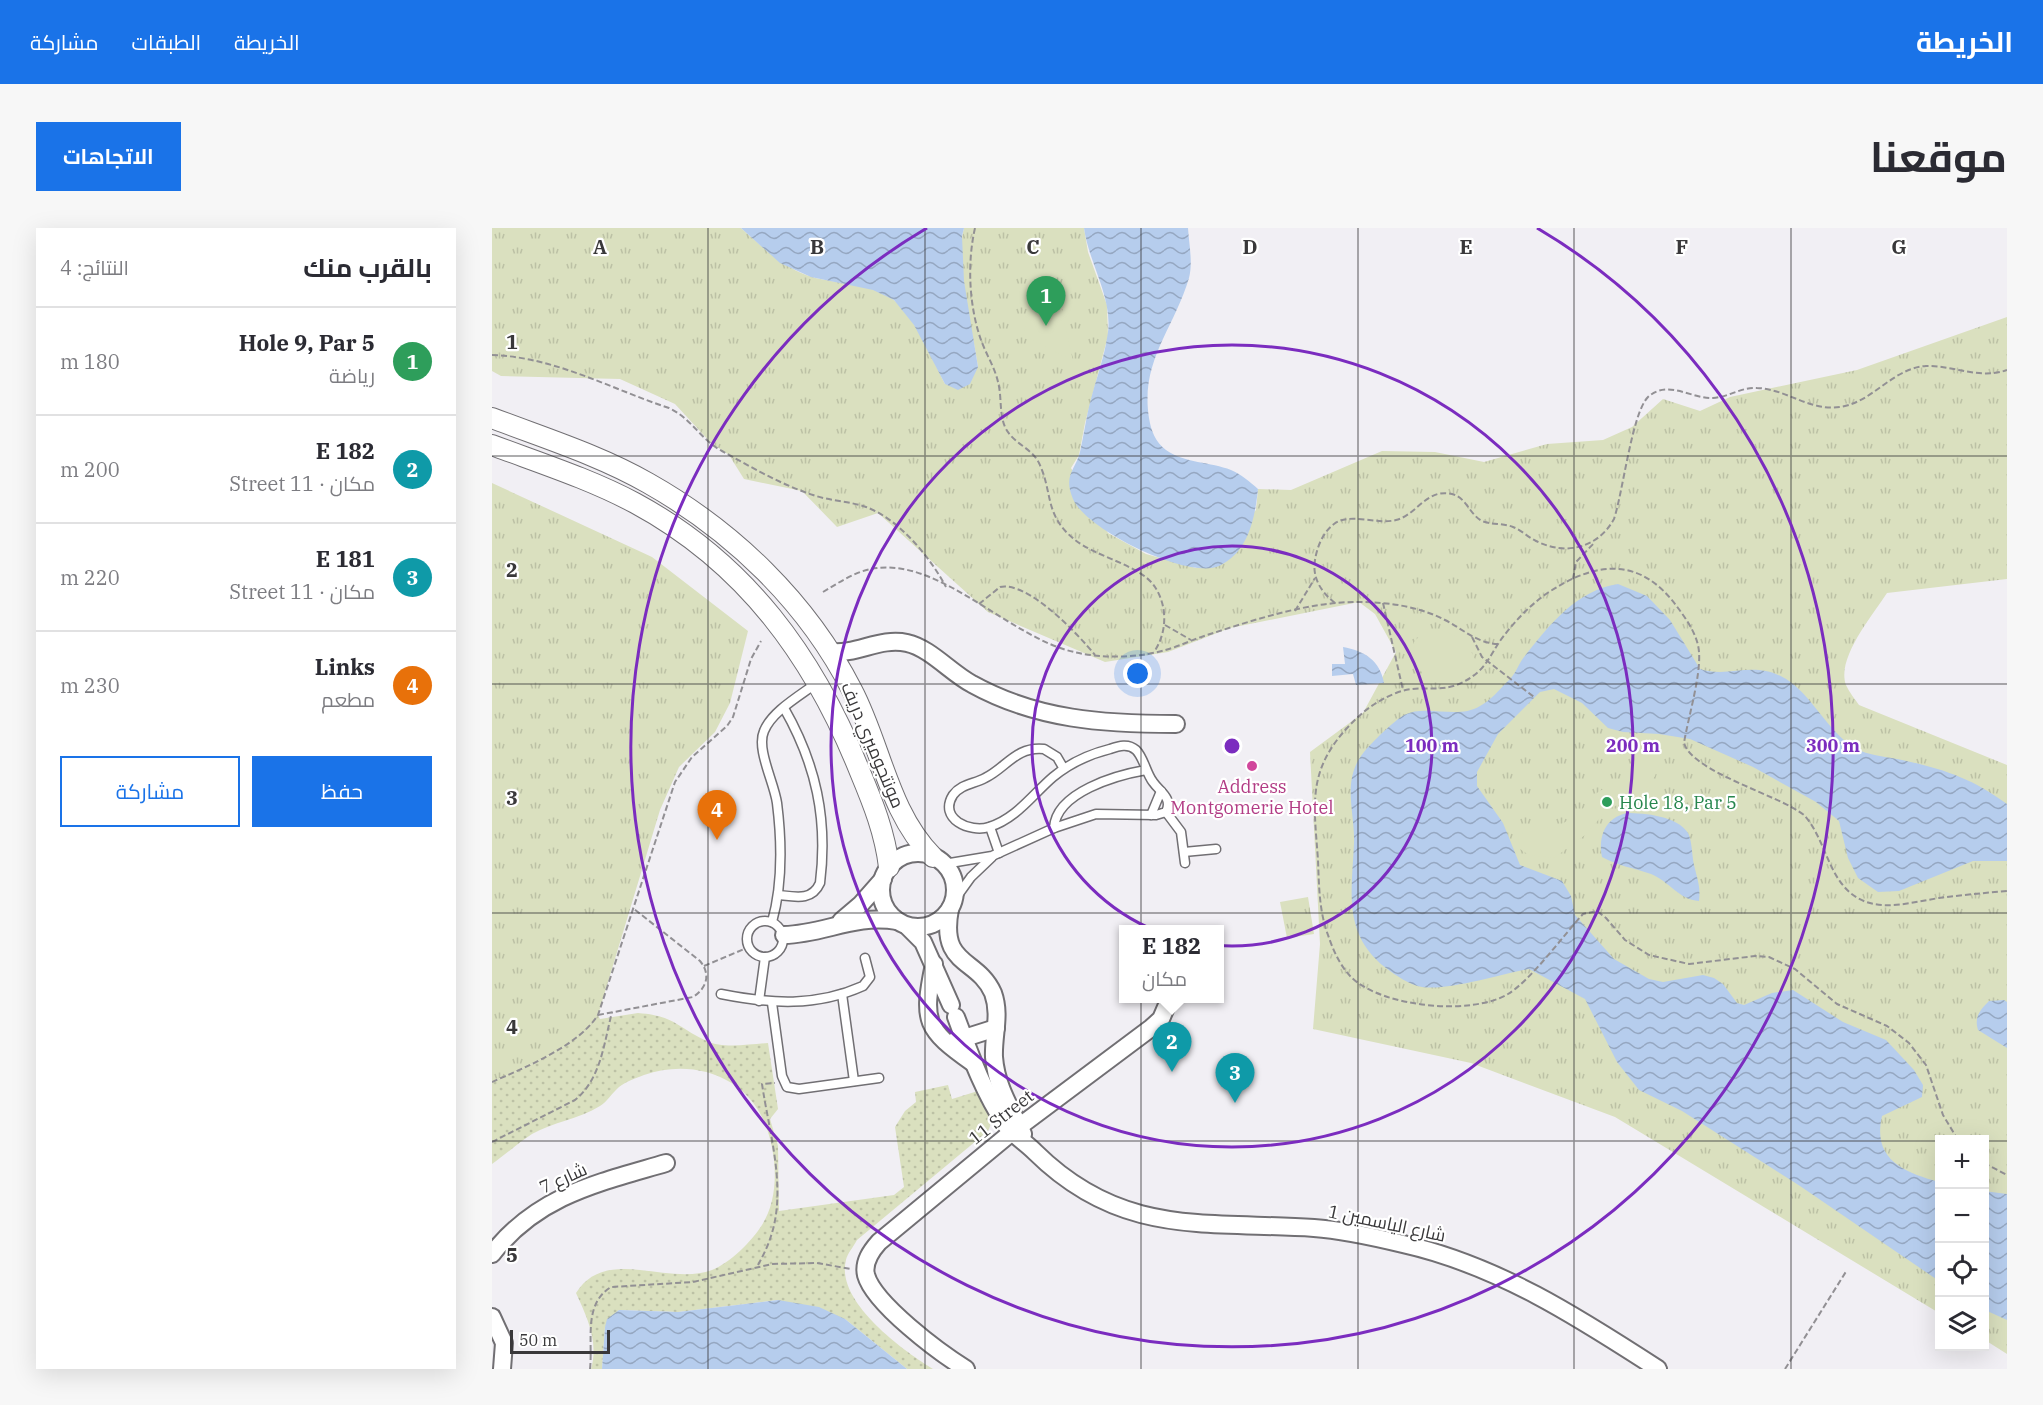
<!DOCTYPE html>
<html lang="ar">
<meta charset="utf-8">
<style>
body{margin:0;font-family:"IBM Plex Serif",Cairo,serif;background:#f7f7f7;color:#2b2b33;direction:rtl}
.controls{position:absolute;right:18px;bottom:18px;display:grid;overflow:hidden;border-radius:0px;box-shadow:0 6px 24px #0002}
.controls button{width:54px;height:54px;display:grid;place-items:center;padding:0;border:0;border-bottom:2px solid #e1e1e2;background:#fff;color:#2b2b33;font:30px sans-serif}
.scale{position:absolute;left:18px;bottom:15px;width:100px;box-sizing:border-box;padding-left:6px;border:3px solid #39383a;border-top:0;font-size:16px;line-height:21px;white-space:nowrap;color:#39383a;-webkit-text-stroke:4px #fff;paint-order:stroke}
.you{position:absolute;left:646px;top:446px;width:21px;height:21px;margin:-15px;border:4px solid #fff;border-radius:50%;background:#1a73e8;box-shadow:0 0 0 9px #1a73e833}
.badge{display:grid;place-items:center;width:39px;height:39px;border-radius:50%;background:#1a73e8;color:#fff;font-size:20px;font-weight:700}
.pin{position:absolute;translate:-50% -50px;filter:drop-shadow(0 2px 3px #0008)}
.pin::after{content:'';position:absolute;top:32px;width:21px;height:18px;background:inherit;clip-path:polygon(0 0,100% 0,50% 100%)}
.popup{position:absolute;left:627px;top:697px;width:105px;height:78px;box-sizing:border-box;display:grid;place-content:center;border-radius:0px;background:#fff;filter:drop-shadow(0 2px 4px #0005);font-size:20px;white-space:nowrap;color:#7c7c81}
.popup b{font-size:22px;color:#2b2b33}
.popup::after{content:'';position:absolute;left:50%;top:100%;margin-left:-12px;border:12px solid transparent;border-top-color:#fff}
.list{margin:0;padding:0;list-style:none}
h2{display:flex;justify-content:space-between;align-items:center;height:78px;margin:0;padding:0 24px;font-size:26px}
h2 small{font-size:20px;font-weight:400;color:#7c7c81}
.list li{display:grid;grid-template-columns:39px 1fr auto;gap:18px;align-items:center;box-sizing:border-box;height:108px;padding:0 24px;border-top:2px solid #e1e1e2}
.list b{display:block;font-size:22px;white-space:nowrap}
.list p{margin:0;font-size:20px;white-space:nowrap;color:#7c7c81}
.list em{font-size:20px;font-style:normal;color:#7c7c81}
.actions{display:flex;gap:12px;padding:18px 24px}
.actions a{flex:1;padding:14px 0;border:2px solid #1a73e8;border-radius:0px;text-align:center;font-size:21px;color:#1a73e8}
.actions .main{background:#1a73e8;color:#fff}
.icon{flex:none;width:33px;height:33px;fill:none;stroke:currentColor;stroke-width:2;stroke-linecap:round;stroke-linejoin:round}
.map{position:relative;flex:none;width:1515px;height:1141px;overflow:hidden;direction:ltr;border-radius:0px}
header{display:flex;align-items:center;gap:36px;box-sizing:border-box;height:84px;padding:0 30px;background:#1a73e8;color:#fff}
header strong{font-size:28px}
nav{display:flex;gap:33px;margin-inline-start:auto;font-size:21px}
.intro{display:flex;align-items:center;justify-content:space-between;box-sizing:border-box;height:144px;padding:0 36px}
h1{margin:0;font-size:42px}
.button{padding:15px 27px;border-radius:0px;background:#1a73e8;color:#fff;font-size:21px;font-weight:700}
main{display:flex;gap:36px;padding:0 36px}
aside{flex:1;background:#fff;border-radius:0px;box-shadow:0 6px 24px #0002}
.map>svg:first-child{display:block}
.grass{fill:url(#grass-tufts)}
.park{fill:url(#park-dots)}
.pitch{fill:#dae0bf}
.water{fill:url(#water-waves)}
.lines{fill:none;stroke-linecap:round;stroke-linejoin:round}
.service-casing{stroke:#716f73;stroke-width:11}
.minor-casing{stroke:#716f73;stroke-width:20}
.tertiary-casing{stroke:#716f73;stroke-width:22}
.path{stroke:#929094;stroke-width:2;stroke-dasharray:6 3;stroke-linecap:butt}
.service{stroke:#fff;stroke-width:8}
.minor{stroke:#fff;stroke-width:16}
.tertiary{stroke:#fff;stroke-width:20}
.grid{fill:none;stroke:#39383a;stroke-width:1.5;stroke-opacity:0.55}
.ring{fill:none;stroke:#7b2cbf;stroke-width:3}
.hotel-dot{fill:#d1479c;stroke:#fff;stroke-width:2}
.leisure-dot{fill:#2e9e5b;stroke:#fff;stroke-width:2}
.labels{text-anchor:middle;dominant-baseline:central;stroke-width:4.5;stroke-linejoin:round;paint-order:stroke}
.street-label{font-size:18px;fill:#39383a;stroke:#fff}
.hotel-label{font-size:18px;fill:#b23c85;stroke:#fff}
.leisure-label{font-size:18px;fill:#27864d;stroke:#fff;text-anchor:start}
.grid-label{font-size:20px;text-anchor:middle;font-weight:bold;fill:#39383a;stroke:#fff;stroke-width:4.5;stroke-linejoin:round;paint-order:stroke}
.centre{fill:#7b2cbf;stroke:#fff;stroke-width:3}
.ring-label{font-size:18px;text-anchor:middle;font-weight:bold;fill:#7b2cbf;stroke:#fff;stroke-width:4.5;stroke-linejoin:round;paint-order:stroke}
</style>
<header>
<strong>الخريطة</strong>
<nav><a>الخريطة</a><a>الطبقات</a><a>مشاركة</a></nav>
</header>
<div class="intro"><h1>موقعنا</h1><a class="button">الاتجاهات</a></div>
<main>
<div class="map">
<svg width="1515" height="1141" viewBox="0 0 1515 1141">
<defs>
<pattern id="grass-tufts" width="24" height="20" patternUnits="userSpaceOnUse" patternTransform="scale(1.5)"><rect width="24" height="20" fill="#dae0bf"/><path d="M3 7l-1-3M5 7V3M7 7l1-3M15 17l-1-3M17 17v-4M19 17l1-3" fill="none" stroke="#bcc1a5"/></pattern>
<pattern id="park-dots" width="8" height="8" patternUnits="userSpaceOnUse" patternTransform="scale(1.5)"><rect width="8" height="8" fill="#dae0bf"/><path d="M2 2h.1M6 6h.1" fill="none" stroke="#bcc1a5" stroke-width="1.8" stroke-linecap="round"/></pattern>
<pattern id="water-waves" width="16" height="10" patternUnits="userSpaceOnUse" patternTransform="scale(1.5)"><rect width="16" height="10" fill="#b6cded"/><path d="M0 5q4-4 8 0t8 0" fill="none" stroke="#95a7c1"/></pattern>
</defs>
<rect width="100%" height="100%" fill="#f1eff4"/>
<g class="grass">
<path d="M 0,0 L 249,0 C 271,19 291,40 320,49 C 344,56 384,55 403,73 C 426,95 439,128 453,156 L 486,139 C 481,102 462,33 472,0 L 592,0 L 596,24 L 615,77 L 616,108 L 593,195 L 587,227 L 579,240 L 616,305 L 654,326 L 704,340 L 764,282 L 766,261 L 799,262 L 890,223 L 943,224 L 992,234 L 1055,216 L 1111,212 L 1140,199 L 1171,171 L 1208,183 L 1238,169 L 1365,142 L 1515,89 L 1515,351 L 1395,365 C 1381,387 1344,430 1354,457 C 1357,464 1363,471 1367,477 L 1515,537 L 1515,1126 L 1493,1112 L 1492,912 L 1448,912 L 1447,1085 L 1123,889 L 979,835 L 821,801 L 828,716 L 818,524 L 871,485 L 904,424 L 883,386 L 867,374 L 738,400 L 676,424 L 613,434 L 496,384 L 386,285 L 345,299 L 310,263 L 252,251 L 237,227 L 218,214 L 183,176 L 128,151 L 9,148 L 0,143 Z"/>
<path d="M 0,255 L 160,329 L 256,403 L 238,475 L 223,504 L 187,539 L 168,582 L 106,787 C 86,818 34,839 0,854 Z"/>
<path d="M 816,669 L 822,706 L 795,710 L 788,674 Z"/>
</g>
<path class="park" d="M 146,785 C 184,788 184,799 215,813 C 231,821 258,816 276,815 L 286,881 L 278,891 L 286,918 L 287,983 L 402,967 L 412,959 L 403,899 L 413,883 L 424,874 L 423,864 L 456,857 L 460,871 L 486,863 C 493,876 504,889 496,903 L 365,1012 C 362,1018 355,1026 354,1032 C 343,1074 412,1123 441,1141 L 415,1141 L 353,1091 L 286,1072 L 186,1084 L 127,1082 L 113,1099 L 110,1141 L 99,1141 C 107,1114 95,1089 84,1065 C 114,1017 176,1059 220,1042 C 238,1035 260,1013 270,997 C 287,970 285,932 276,904 C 260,850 203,829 152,847 C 144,850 133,854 127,859 C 120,865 115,874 108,878 C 87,891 61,894 40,906 C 26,915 13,927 0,936 L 0,854 C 34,839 86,818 106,787 L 108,791 Z"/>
<g class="pitch">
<path d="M 552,66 L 567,68 L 581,133 L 531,107 L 537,84 Z"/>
<path d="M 934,401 C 960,401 976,412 985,436 L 976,449 L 962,457 L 940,453 L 923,438 L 922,414 Z"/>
<path d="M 1156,522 L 1169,529 L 1163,548 L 1150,565 L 1115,582 L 1093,607 L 1062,630 L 1037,627 L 1028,621 L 1026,608 L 1035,602 L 1065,599 L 1086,586 L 1106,564 L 1133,549 L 1142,533 Z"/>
</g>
<g class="water">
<path d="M 249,0 L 472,0 L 470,8 L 472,53 L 486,139 L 478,156 L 466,162 L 453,156 L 422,97 L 402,72 L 381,62 L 319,49 L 288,35 Z"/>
<path d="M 592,0 L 696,0 C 697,16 701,35 697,50 C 682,101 648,133 657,190 C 659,202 663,214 674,222 C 692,235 719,234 739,242 C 749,246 758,254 766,261 C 763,289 757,324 727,338 C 697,352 594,302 581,271 C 571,247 583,243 588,224 C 592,207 594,189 599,171 C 604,151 612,130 615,110 C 623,72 597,37 592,0 Z"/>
<path d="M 1126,356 L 1155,368 L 1178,392 L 1208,441 C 1239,451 1263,430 1297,453 C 1322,470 1341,512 1369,523 C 1381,528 1397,529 1410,532 C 1451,541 1480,550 1515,576 L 1515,633 L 1481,633 L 1407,663 L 1386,664 L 1366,650 L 1356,630 L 1347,593 L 1324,574 L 1261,539 L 1198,511 L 1167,506 L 1131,504 L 1116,500 L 1090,475 L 1062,461 L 1048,464 L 1006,506 L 985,544 L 985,558 L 1011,595 L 1028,637 L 1070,653 L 1079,668 L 1083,687 L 1122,731 L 1157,751 L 1171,754 L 1211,747 L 1222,750 L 1231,756 L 1245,775 L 1252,777 L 1280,765 L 1301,762 L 1351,794 L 1394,812 L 1422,842 L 1431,857 L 1430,869 L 1390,888 C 1380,932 1412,944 1447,954 L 1447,1053 L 1308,958 L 1190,883 L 1147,862 L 1125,834 L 1093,771 L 1037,741 C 1008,746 957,763 930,759 C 918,757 903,747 894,740 C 850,706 860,663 862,615 C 863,583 849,552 872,524 C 879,515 903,492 912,487 C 935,476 965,492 988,478 C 998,473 1007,462 1015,454 C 1025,445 1025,438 1032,429 C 1057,397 1085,362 1126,356 Z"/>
<path d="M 851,419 C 872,423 888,432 892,455 L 864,457 L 861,446 L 840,448 L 840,436 L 853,436 Z"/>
<path d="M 1135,585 C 1153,585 1185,588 1196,605 C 1200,612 1200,628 1202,637 C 1205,650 1209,659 1207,673 C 1187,672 1177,653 1159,646 C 1142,640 1126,638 1110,629 C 1106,608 1113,590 1135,585 Z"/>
<path d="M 1512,772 L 1515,774 L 1515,820 L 1486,802 C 1482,789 1488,782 1497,773 Z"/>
<path d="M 1492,963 L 1515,966 L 1515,1092 L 1493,1082 Z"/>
<path d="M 286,1072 L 327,1079 L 353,1091 L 415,1141 L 110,1141 L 113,1099 L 115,1091 L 127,1082 L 186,1084 Z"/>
</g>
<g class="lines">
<g class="service-casing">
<g id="service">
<path d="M 674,584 L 689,604 L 693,635"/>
<path d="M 659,587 L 669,563"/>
<path d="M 498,599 L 507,625"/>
<path d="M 562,600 C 564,564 625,547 654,542"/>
<path d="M 692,624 L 724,621"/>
<path d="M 452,636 L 500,628 L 562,600 L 604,586 L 664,587 L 674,584 C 681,570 668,564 661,554 C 654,545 652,530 644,522 C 636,515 627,518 618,521 C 598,526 578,535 561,549 C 541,566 524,591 497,599 C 478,605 446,591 461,567 C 469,556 482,556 493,550 C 514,540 524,518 552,521 L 565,529 L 572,541"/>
<path d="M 287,667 C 304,669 320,673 328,655 C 336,591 324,536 292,480"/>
<path d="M 461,674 L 479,649 L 500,629"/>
<circle cx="273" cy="711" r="18"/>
<path d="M 280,694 C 291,655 290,615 285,575 C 282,554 264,521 272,503 C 280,483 309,467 326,454"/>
<path d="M 229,766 C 279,776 324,779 371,758 L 378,749 L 373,730"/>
<path d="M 350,766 L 362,853"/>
<path d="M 267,773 L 273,729"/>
<path d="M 280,775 L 290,848 L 295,859 L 307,861 L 387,850"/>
</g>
</g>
<g class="minor-casing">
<g id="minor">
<path d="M 338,424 C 365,427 388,409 415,415 C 438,420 459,445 480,456 C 545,492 612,496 684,496"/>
<circle cx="426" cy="662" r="37"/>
<path d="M 458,681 C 447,739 485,729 501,765 C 509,787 501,807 502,829 C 504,858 519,881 531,906"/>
<path d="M 349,693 L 369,676 L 391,651"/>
<path d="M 415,698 L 431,714 L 459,777"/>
<path d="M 292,707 C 333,706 362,686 405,693"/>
<path d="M 442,736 C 430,794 433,801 481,835"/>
<path d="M 464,789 C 478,826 491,863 513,896 C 521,907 533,914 543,924 C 629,1009 712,993 822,1000 C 852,1002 882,1009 911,1016 C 1005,1037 1086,1089 1166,1141"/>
<path d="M 463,813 L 504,800"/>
<path d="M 0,1026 C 46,967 106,955 174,935"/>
<path d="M 0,1089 L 12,1115 L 10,1141"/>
<path d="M 474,1141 C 448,1125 382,1076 374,1047 C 371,1034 379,1023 387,1014 L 520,904 L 659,800 L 669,791 L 678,770"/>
</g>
</g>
<g class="tertiary-casing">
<g id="tertiary">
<path d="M 0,190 C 52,210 107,227 156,255 C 241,303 315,374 360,462 C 389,517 396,584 441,629"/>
<path d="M 0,217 C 48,235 98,251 143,275 C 254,335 322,429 368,544 C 381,575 393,605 397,639"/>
</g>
</g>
<g class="path">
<path d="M 483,0 C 475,35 477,78 489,112 C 494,126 503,140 506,154 C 510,169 507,185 513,199 C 521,216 539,219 547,235 C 561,264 552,287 582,311 C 603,329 649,337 663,359 C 676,379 675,405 662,424"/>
<path d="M 0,127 C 63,129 119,161 177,180 C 199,190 209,212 230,223 C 259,239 290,257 321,267 C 338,273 357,273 374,279 C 407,291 438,329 454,359"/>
<path d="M 1081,351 L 1084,334 L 1103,314"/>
<path d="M 331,364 C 348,354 365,342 385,340 C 450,332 519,410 582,424 C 611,431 648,430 677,421 C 690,417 702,411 715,407 C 762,392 815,374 865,374 C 895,374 926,378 953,392 C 971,401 984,415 1006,416"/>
<path d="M 843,375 C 829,364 820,350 823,332 C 825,319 831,304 842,296 C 858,284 885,297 904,292 C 925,287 934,260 960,266 C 975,270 977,286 990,293 C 1000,297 1011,295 1021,299 C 1029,302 1036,309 1044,313 C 1074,328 1106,320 1122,291 C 1131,264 1140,185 1156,169 C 1176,151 1199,171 1221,170 C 1237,169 1249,159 1265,160 C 1296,161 1320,186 1353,178 C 1383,171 1402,140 1434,138 C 1461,137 1487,152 1515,142"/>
<path d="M 891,375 L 911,462"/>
<path d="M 487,376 L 508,359 C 536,353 586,406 603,427"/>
<path d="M 803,383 L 823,350"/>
<path d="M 673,397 L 699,412"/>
<path d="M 980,409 L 990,429 L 1042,469"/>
<path d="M 212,738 L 257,719"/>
<path d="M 106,787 L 201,769 C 215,760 219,746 208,733 L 142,681"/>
<path d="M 0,854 C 34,839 86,818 106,787 L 183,554 L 200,529 L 235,498 L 241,489 L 259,431 L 269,413"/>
<path d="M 1466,912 L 1451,887 L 1434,837 L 1417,815 L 1395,798 L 1345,776 L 1303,741 L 1277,729 L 1263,728 L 1197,736 L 1157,727 L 1133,712 L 1114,690 L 1105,683 L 1091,686 C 1071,708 1039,752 1016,766 C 979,788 891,779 860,750 C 848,738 841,722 836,707 C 827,683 827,657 826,632 C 822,576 815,543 856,499 C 870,484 884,473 904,465 C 933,453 953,472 986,444 C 996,435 1001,423 1008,413 C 1021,395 1036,379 1054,366 C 1103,333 1148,327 1186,380 C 1195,392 1206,408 1207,424 C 1209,448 1196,490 1192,515 C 1200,544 1287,567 1312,587 C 1329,606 1333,631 1347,652 C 1372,689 1410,676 1447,670 C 1469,667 1492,665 1515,663"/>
<path d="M 0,914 L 83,872 C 109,851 112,815 120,784"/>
<path d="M 1492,935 L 1515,947"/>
<path d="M 266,1037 C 271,1028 276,1018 279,1008 C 295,960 277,904 270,856 L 283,855"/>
<path d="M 98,1141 C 101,1112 91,1076 119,1059 L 201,1054 L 280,1036 L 325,1035 L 359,1041"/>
<path d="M 1293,1141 L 1355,1042"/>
</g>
<use href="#service" class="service"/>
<use href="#minor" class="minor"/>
<use href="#tertiary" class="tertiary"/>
</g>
<path class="grid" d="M 216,0 L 216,1141M 433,0 L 433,1141M 649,0 L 649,1141M 866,0 L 866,1141M 1082,0 L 1082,1141M 1299,0 L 1299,1141M 0,228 L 1515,228M 0,456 L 1515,456M 0,685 L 1515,685M 0,913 L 1448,913M 1492,913 L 1515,913"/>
<g class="ring">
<circle cx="740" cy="518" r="200"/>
<circle cx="740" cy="518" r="401"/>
<path d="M1045 0A601 601 0 1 1 435 0"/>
</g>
<circle class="hotel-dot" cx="760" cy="538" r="6"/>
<circle class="leisure-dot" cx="1115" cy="574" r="6"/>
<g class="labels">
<g class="street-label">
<text transform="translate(381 517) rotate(67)">مونتجوميري دريف</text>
<text transform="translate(509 889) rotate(-38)">11 Street</text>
<text transform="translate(71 950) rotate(-24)">شارع 7</text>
<text transform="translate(895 995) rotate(12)">شارع الياسمين 1</text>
</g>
<g class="hotel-label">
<text x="760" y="558">Address<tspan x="760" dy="21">Montgomerie Hotel</tspan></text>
</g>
<g class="leisure-label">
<text x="1127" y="574">Hole 18, Par 5</text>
</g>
</g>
<g class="grid-label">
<text x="108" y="26">A</text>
<text x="325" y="26">B</text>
<text x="541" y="26">C</text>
<text x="758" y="26">D</text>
<text x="974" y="26">E</text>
<text x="1190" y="26">F</text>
<text x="1407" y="26">G</text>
<text x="20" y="121">1</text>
<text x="20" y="349">2</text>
<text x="20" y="577">3</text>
<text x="20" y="806">4</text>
<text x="20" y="1034">5</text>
</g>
<circle cx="740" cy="518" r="9" class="centre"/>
<g class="ring-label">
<text x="940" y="524">100 m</text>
<text x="1141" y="524">200 m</text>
<text x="1341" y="524">300 m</text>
</g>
</svg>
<div class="controls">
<button>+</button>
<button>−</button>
<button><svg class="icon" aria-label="locate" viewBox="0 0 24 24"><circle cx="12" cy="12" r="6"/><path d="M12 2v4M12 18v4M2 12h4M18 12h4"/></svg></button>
<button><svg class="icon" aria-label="layers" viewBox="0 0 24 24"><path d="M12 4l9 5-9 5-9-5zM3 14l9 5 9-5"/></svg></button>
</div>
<div class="scale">50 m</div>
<div class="you"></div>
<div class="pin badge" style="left:554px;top:98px;background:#2e9e5b">1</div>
<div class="pin badge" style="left:680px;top:844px;background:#0f9aa8">2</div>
<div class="popup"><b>E 182</b>مكان</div>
<div class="pin badge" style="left:743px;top:875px;background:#0f9aa8">3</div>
<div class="pin badge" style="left:225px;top:612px;background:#e8710a">4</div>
</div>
<aside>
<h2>بالقرب منك<small>النتائج: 4</small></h2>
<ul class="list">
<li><span class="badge" style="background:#2e9e5b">1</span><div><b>Hole 9, Par 5</b><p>رياضة</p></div><em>180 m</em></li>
<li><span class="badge" style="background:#0f9aa8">2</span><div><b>E 182</b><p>مكان · 11 Street</p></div><em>200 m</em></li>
<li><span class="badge" style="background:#0f9aa8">3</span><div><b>E 181</b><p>مكان · 11 Street</p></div><em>220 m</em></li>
<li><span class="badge" style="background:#e8710a">4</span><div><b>Links</b><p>مطعم</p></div><em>230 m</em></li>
</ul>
<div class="actions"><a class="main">حفظ</a><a>مشاركة</a></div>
</aside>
</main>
